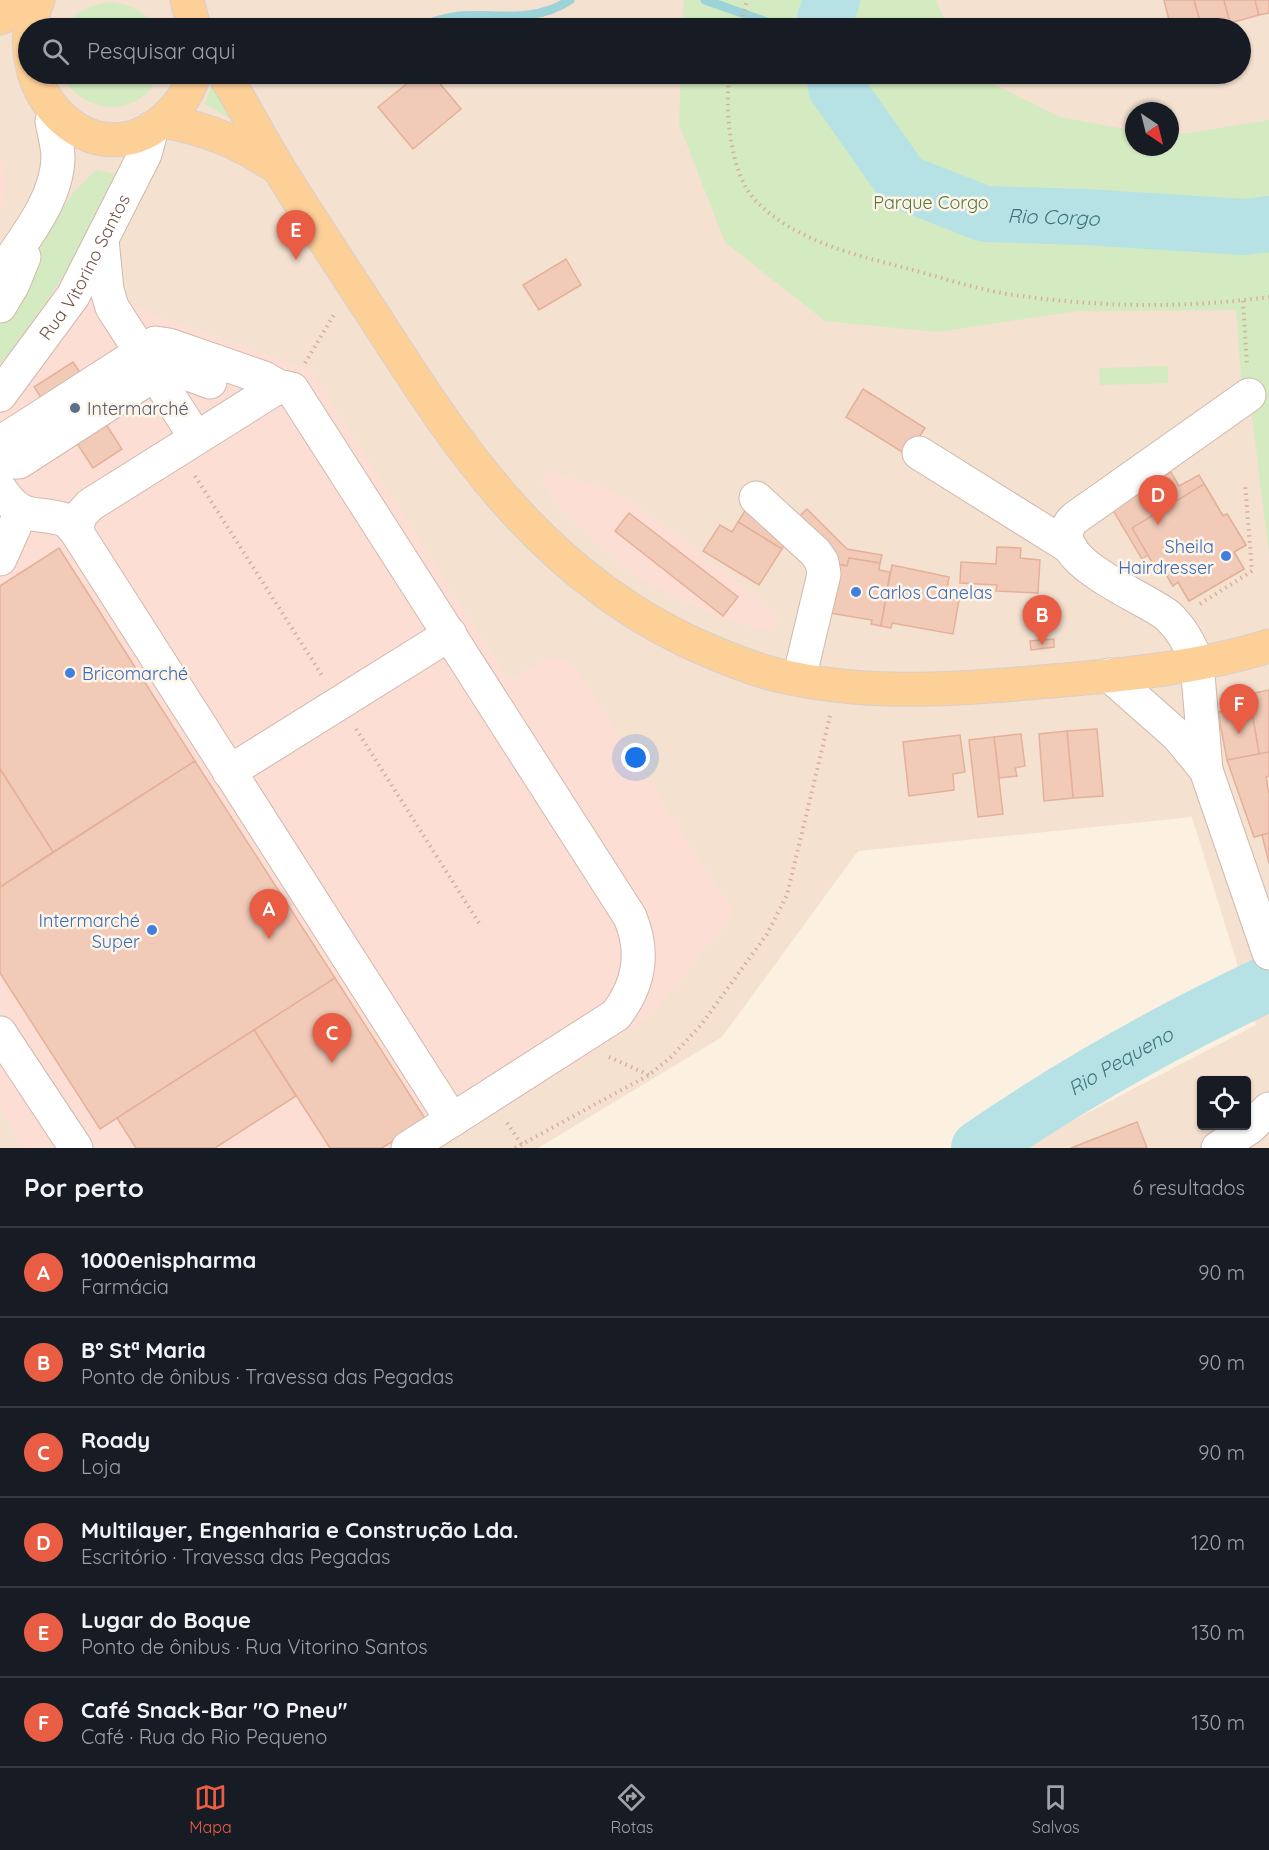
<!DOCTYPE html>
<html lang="pt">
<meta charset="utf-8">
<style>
body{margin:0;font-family:Quicksand,sans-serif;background:#242831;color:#f1f3f6}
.controls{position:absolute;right:18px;bottom:18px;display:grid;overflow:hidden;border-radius:6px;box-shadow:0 2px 4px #0004}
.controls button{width:54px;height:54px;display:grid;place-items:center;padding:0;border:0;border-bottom:2px solid #363941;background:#171b24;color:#f1f3f6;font:30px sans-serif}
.compass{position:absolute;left:1125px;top:102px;width:54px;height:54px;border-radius:50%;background:#171b24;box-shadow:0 2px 4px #0004;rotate:145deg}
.you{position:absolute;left:636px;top:758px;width:21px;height:21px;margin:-15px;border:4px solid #fff;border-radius:50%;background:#1a73e8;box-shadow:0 0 0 9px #1a73e833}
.badge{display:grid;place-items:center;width:39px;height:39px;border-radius:50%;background:#e95d44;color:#fff;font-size:20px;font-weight:700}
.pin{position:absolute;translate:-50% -50px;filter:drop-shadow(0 2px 3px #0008)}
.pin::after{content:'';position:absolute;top:32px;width:21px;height:18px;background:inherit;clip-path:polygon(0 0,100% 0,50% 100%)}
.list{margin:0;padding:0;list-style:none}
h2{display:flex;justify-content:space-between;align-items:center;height:78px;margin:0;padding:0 24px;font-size:26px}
h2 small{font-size:20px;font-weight:400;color:#9ea1a6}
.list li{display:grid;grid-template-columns:39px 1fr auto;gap:18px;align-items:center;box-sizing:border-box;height:90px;padding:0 24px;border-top:2px solid #363941}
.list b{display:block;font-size:22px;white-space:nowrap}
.list p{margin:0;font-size:20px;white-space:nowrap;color:#9ea1a6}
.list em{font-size:20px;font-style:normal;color:#9ea1a6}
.icon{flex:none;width:33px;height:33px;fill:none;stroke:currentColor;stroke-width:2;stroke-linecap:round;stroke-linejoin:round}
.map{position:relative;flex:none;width:1269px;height:1148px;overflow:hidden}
.search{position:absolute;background:#171b24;box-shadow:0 2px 4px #0004;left:18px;right:18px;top:18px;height:66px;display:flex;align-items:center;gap:15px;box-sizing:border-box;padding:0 21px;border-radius:33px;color:#9ea1a6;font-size:22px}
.sheet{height:618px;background:#171b24}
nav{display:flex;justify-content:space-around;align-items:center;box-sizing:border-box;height:84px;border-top:2px solid #363941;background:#171b24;font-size:16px;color:#9ea1a6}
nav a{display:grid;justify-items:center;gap:3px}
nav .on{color:#e95d44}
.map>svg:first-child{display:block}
.residential{fill:#f4e1d0;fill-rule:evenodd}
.commercial{fill:#fdded5}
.green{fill:#d4eac0}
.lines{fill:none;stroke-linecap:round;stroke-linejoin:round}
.stream{stroke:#9cd3d8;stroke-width:9}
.river{stroke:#b6e2e6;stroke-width:56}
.building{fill:#f2cbb8;stroke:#e5b099;stroke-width:1.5}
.minor-casing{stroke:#d0b9ab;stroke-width:35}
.major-casing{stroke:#d8cfcc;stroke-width:35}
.path{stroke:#d7af9c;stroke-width:4;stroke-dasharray:1.5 4.5;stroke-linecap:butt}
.minor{stroke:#fff;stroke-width:33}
.major{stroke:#fdd098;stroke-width:33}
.service-dot{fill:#5c6f8a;stroke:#fff4e8;stroke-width:2}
.shop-dot{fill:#3f7fe0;stroke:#fff4e8;stroke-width:2}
.labels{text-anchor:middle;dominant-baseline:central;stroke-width:5;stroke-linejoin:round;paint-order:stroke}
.park-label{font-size:18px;fill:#557a40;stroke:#fff4e8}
.street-label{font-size:18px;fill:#745448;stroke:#fff4e8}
.service-label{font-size:18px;fill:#4e5e75;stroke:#fff4e8;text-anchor:start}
.shop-label{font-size:18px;fill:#366cbe;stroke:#fff4e8;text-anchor:end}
.water-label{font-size:20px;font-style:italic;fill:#3c747a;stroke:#fff4e8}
</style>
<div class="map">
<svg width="1269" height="1148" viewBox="0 0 1269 1148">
<rect width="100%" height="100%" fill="#fcf0e1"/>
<path class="residential" d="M 0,0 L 1269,0 L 1269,1148 L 1020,1148 L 1256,1025 L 1192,817 L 858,851 L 722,1037 L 538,1148 L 0,1148 ZM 28,28 L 1240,28 L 1240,74 L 28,74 ZM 1134,111 L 1170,111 L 1170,147 L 1134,147 ZM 1202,1080 L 1246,1080 L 1246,1126 L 1202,1126 Z"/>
<g class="commercial">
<path d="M 0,160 L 6,183 L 0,213 Z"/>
<path d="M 0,244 L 156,316 L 311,370 L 509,680 L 548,659 L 555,658 L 568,662 L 579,673 L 735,913 L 649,1018 L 441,1148 L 22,1148 L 0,1104 Z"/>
<path d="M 552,472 L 610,491 L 641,508 L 723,570 L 778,618 L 773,631 L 735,623 L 685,602 L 638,577 L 604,549 L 561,509 L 542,485 L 542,478 Z"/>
</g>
<g class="green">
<path d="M 684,0 L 936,0 L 948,28 L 682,28 Z"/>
<path d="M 111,2 C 130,5 145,11 156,28 L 65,28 C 75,10 92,5 111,2 Z"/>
<path d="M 61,74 L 159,74 C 141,120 81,115 61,74 Z"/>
<path d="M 681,74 L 973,74 L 1060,117 L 1134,131 L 1134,147 L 1170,147 L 1170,136 L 1269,120 L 1269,553 L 1252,417 L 1242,388 L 1236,310 L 1077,311 L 937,332 L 825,321 L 725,242 L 679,124 Z"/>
<path d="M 215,76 L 248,129 L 205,104 Z"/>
<path d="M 96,170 L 120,175 C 84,241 49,307 0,364 L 0,326 L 30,276 L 47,232 L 73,193 Z"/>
<path d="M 1168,366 L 1168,383 L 1100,385 L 1099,368 Z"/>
</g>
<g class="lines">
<g class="stream">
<path d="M 705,0 L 784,28"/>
<path d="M 421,28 C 466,0 520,33 570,0"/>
</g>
<g class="river">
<path d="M 826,28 L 825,19 L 832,0"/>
<path id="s1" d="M 834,74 L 836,87 L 903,182 L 985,214 L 1085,217 L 1244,227 L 1269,224"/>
<path id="s2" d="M 979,1148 C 1071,1085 1168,1030 1269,983"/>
</g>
</g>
<g class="building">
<path d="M 1164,0 L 1194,0 L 1202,28 L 1171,28 Z"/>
<path d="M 1194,0 L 1224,0 L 1230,23 L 1202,28 Z"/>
<path d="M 1224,0 L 1255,0 L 1259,15 L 1230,23 Z"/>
<path d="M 1255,0 L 1269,0 L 1269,13 L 1259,15 Z"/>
<path d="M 106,19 L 118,22 L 132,28 L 88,28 Z"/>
<path d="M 113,74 L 130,74 L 114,81 Z"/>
<path d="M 419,74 L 432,74 L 461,109 L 413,149 L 378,107 Z"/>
<path d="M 566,259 L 581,285 L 539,310 L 523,285 Z"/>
<path d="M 73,362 L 111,419 L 72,444 L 34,387 Z"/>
<path d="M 863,389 L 925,428 L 907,455 L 846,417 Z"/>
<path d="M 105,423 L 122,449 L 93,468 L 76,442 Z"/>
<path d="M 1171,472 L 1179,486 L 1199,475 L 1223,516 L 1227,514 L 1246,545 L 1234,552 L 1244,569 L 1189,601 L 1178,582 L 1173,586 L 1164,571 L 1159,574 L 1148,555 L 1142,559 L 1111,507 Z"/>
<path d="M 1204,484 L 1223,516 L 1227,514 L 1246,545 L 1234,552 L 1244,569 L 1189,601 L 1178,582 L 1173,586 L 1164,571 L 1159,574 L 1132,528 Z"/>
<path d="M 746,509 L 789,536 L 782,549 L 738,522 Z"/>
<path d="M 807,509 L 847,549 L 882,555 L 880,563 L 849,558 L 847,566 L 831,563 L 794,521 Z"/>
<path d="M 629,513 L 738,597 L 723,616 L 615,531 Z"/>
<path d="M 738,522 L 782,549 L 759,585 L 703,551 L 720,525 L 732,532 Z"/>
<path d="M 997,547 L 1021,548 L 1020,558 L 1040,560 L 1038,593 L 996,591 L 997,585 L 960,583 L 961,562 L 996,564 Z"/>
<path d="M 59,548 L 195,761 L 53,852 L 0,769 L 0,586 Z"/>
<path d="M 849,558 L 880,563 L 879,570 L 890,572 L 881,626 L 871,624 L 872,620 L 823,612 L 831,563 L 847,566 Z"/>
<path d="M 892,565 L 949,577 L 945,598 L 959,600 L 953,634 L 892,623 L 891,628 L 881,626 Z"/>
<path d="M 1054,639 L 1054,647 L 1031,650 L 1030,641 Z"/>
<path d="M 1269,690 L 1269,752 L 1259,754 L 1249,694 Z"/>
<path d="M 1251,706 L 1259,754 L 1227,760 L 1218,712 Z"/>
<path d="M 1097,729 L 1103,796 L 1073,798 L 1067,731 Z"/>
<path d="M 1067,731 L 1073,798 L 1044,801 L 1039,734 Z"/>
<path d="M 1021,734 L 1025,766 L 1015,768 L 1017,776 L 999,778 L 994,737 Z"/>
<path d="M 960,735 L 965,772 L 953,774 L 954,790 L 909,796 L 903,742 Z"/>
<path d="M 994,737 L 1003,814 L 978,817 L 969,740 Z"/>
<path d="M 1269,752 L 1269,776 L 1266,777 L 1269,794 L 1269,833 L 1254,837 L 1227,760 Z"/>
<path d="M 195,761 L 335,978 L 100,1129 L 0,973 L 0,887 Z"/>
<path d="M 0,769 L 53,852 L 0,887 Z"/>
<path d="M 1269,833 L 1269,863 L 1262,835 Z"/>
<path d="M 335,978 L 426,1120 L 382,1148 L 330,1148 L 254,1030 Z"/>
<path d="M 254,1030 L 296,1096 L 215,1148 L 136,1148 L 117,1118 Z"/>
<path d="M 1137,1122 L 1147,1148 L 1071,1148 Z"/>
</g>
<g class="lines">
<g class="minor-casing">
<g id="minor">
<path d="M 102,240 L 107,290 L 112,307 L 196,438"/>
<path d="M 0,275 C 22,241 57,201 58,158 C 58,146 54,133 52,121"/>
<path d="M 0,306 L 13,284 L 24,257"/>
<path id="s3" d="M 0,395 L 73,296 L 145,154 L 152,128"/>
<path d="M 1249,395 L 1075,518 C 1034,556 1148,598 1168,616 C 1182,629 1191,646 1197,663 L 1206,770 L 1269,953"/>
<path d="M 0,443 L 155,343 L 169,345 L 264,378 L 279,387"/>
<path d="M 0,449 L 11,462 L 19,462 L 163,369 L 178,370 L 210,382"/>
<path d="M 919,453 L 1071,548"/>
<path d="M 0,489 C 23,523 33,510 66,520 L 76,531 L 452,1120 L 616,1015 C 639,985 645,953 630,917 L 292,389 L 283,387 L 273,390 L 90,505 L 80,516 L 76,531"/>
<path d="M 756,498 L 815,552 L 822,562 L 824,574 L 799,679"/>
<path d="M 0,559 L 21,512"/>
<path d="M 1109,675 L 1178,736 L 1206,770"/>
<path d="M 229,772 L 450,634"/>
<path d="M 0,1033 L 76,1148"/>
<path d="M 408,1148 L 452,1120"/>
<path d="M 1218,1148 L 1249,1128 L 1269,1109"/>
</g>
</g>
<g class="major-casing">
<g id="major">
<path d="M 38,0 C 0,91 98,188 171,113 C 182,102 190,89 194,74"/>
<path d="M 187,0 L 194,28"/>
<path d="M 0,18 L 36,2"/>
<path d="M 224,74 C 244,106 261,140 281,172 C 312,222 344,270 376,319 C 460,451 539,568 683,639 C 713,653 745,667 777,675 C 857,694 936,691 1017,684 C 1101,677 1189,671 1269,646"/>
<path d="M 163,121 C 211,130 236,141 277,167"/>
</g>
</g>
<g class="path">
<path d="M 740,28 L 747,0"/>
<path d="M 730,74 C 724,107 730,174 755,200 C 793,240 854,255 906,268 C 939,277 973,288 1007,294 C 1093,307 1182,309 1269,297"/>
<path d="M 1243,301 L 1247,366"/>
<path d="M 305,363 L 335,313"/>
<path d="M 195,476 L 323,677"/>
<path d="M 1200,604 L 1252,571 L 1245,483"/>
<path d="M 356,729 L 479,923"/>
<path d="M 609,1057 L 649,1075"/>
<path d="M 507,1123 L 522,1145"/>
<path d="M 515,1148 L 649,1075 L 671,1057 L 701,1025 L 767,934 L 787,895 L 830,716"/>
</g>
<use href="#minor" class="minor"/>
<use href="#major" class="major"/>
</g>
<circle class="service-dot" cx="75" cy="408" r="6"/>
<g class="shop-dot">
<circle cx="1226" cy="556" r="6"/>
<circle cx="856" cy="592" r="6"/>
<circle cx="70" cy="673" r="6"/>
<circle cx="152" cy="930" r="6"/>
</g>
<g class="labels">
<g class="park-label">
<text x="931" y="202">Parque Corgo</text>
</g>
<g class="street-label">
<text stroke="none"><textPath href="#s3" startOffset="154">Rua Vitorino Santos</textPath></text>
</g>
<g class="service-label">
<text x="87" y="408">Intermarché</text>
</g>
<g class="shop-label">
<text x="1214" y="546">Sheila<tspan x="1214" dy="21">Hairdresser</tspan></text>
<text x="868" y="592" text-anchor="start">Carlos Canelas</text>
<text x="82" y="673" text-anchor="start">Bricomarché</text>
<text x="140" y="920">Intermarché<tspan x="140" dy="21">Super</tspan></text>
</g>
<g class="water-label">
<text stroke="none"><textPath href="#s1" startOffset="286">Rio Corgo</textPath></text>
<text stroke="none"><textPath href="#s2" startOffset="166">Rio Pequeno</textPath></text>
</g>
</g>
</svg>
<div class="controls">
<button><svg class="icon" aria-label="locate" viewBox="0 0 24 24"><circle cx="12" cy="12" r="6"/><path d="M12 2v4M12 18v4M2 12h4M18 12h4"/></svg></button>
</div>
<svg class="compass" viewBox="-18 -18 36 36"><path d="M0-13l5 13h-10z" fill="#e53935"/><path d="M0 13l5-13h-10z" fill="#9ea1a6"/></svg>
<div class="you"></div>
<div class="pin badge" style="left:269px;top:939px">A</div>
<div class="pin badge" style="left:1042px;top:645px">B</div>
<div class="pin badge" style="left:332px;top:1063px">C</div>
<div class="pin badge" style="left:1158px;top:525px">D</div>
<div class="pin badge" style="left:296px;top:260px">E</div>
<div class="pin badge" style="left:1239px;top:734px">F</div>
<div class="search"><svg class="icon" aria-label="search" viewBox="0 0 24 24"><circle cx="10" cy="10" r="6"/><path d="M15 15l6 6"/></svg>Pesquisar aqui</div>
</div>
<section class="sheet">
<h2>Por perto<small>6 resultados</small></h2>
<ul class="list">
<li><span class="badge">A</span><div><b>1000enispharma</b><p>Farmácia</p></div><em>90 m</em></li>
<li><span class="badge">B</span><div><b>Bº Stª Maria</b><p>Ponto de ônibus · Travessa das Pegadas</p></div><em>90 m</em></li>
<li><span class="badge">C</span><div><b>Roady</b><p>Loja</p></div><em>90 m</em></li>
<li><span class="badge">D</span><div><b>Multilayer, Engenharia e Construção Lda.</b><p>Escritório · Travessa das Pegadas</p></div><em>120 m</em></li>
<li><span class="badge">E</span><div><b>Lugar do Boque</b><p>Ponto de ônibus · Rua Vitorino Santos</p></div><em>130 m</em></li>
<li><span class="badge">F</span><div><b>Café Snack-Bar &quot;O Pneu&quot;</b><p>Café · Rua do Rio Pequeno</p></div><em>130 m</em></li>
</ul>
</section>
<nav>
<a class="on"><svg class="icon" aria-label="map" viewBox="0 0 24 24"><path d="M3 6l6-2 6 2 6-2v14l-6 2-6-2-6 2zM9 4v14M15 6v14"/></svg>Mapa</a>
<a><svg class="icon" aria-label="directions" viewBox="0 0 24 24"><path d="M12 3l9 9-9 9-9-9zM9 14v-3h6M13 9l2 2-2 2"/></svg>Rotas</a>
<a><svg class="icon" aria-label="saved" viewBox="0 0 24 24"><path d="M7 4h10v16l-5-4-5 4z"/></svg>Salvos</a>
</nav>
